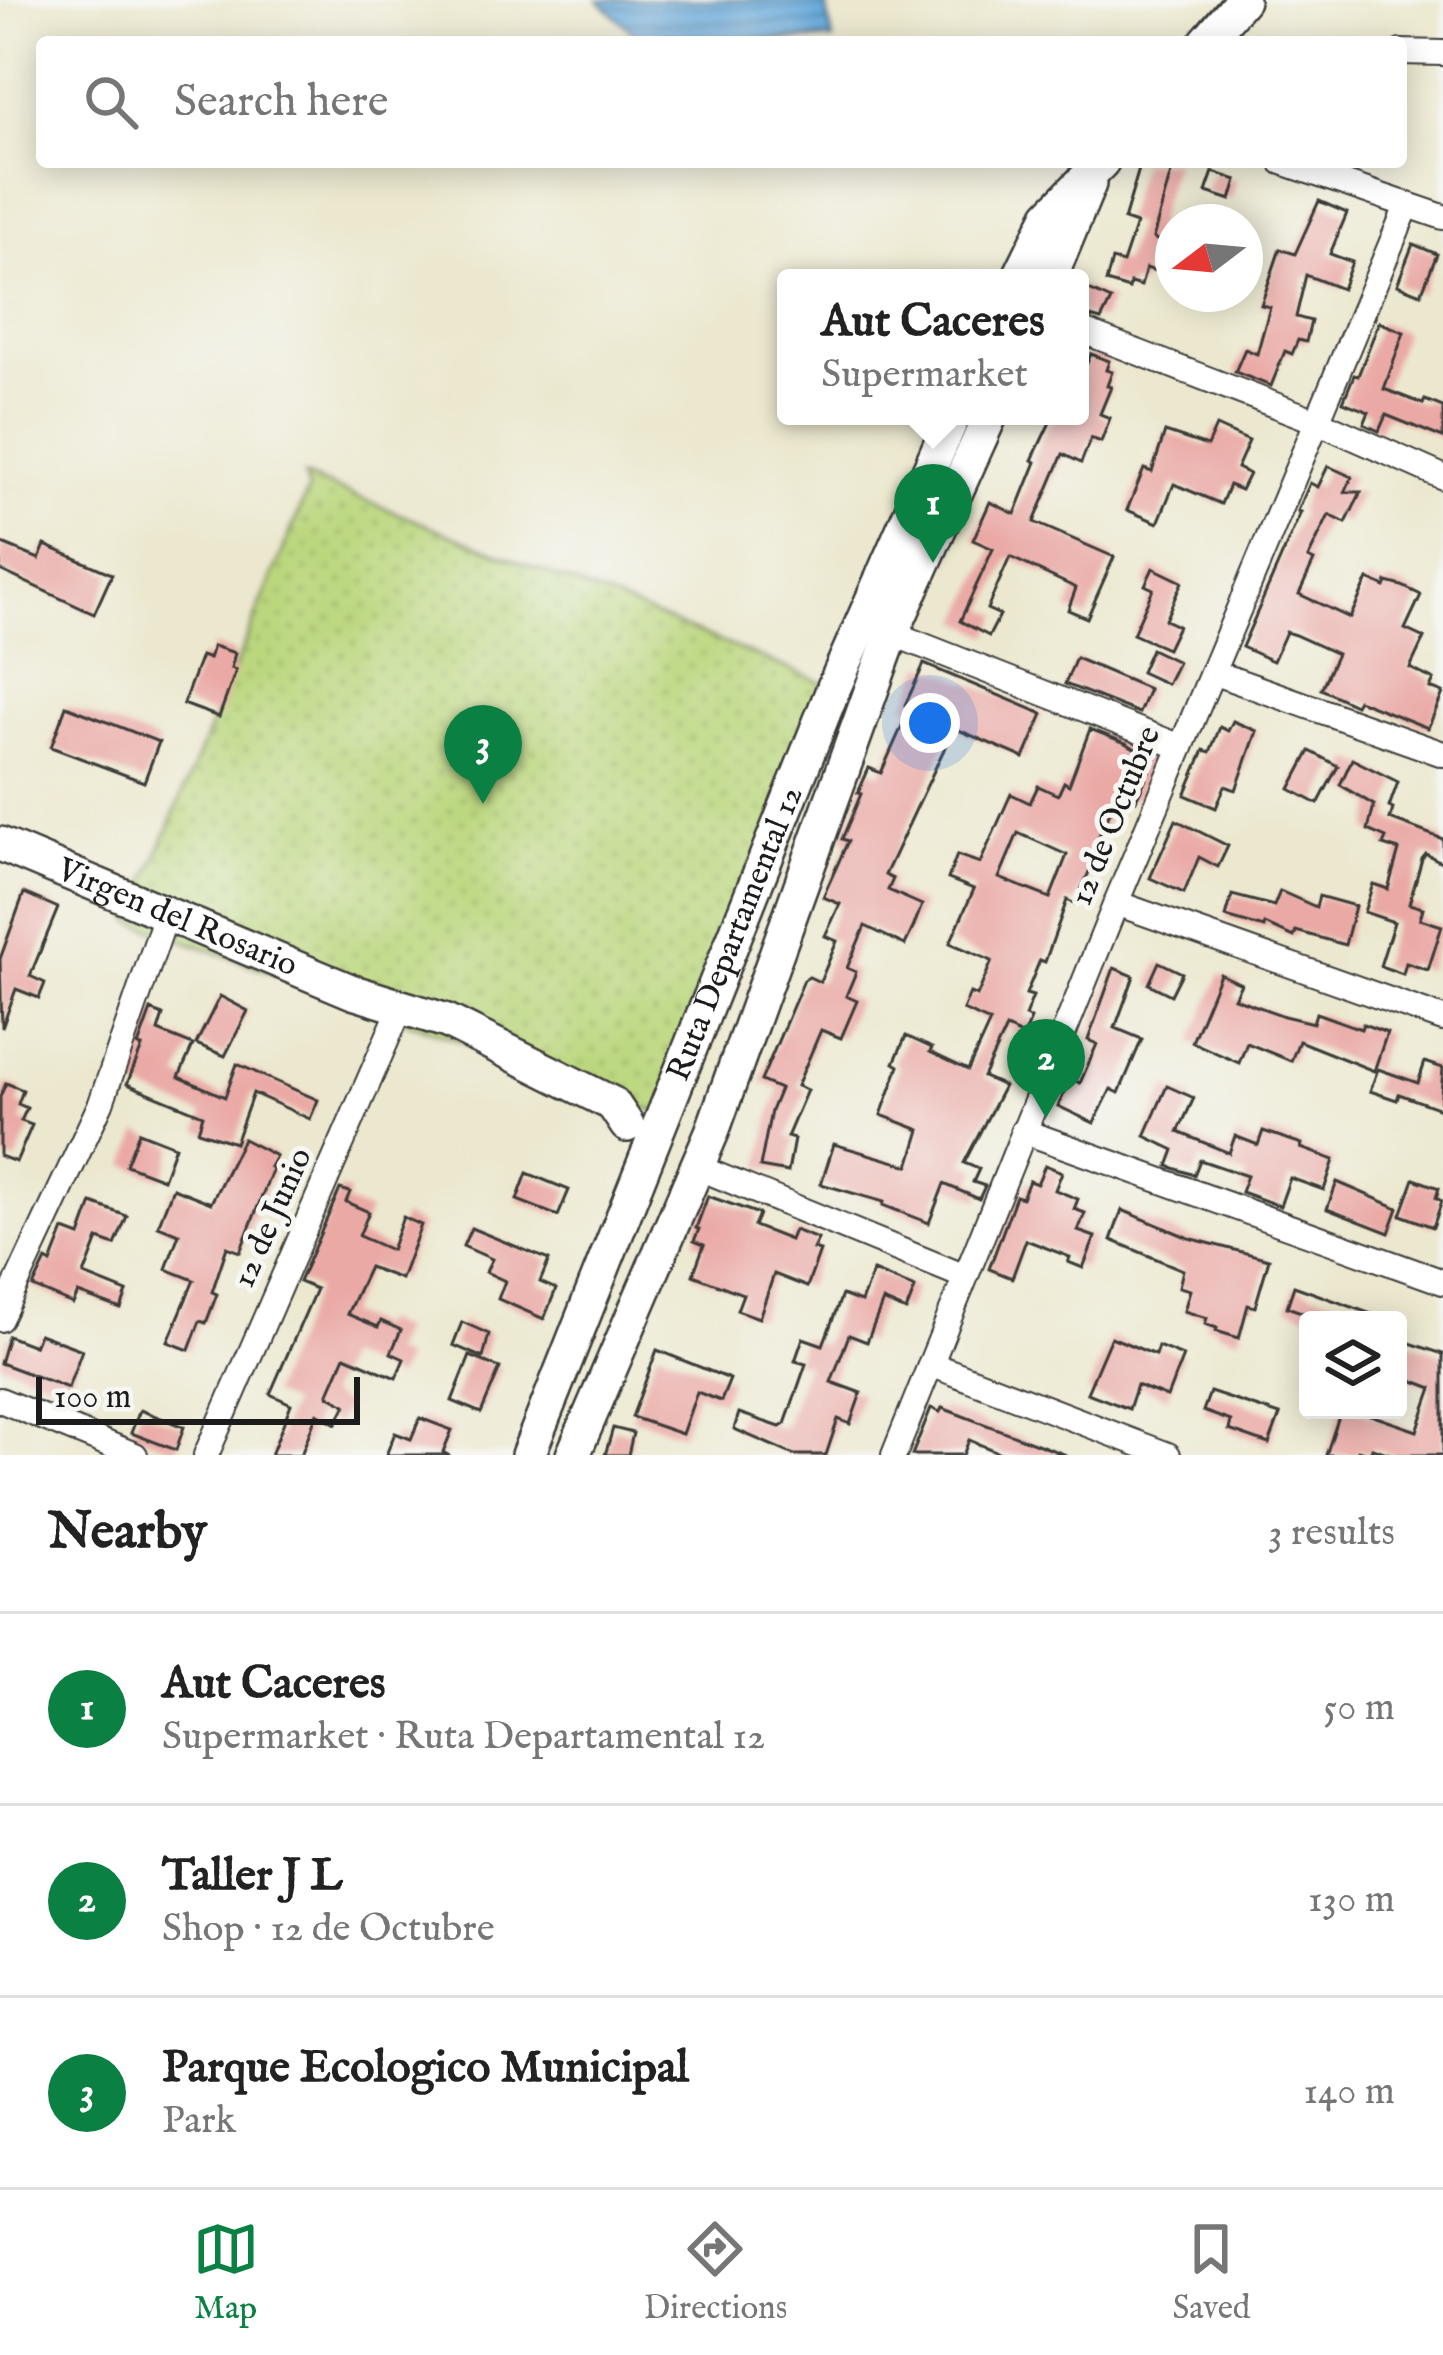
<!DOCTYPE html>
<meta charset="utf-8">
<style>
body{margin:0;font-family:"IM FELL English",serif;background:#f2f2f2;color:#222}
.controls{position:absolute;right:36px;bottom:36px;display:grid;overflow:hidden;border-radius:12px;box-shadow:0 6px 30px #0003}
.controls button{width:108px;height:108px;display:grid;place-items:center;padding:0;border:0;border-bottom:3px solid #e0e0e0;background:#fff;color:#222;font:60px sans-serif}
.compass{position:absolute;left:1155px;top:204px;width:108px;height:108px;border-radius:50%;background:#fff;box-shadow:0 6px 30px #0003;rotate:254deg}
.scale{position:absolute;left:36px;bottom:30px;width:324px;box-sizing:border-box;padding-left:12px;border:6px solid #1c1c1c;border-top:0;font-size:33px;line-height:42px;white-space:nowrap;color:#1c1c1c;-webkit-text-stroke:9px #f6f6f2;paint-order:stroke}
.you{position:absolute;left:930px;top:723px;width:42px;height:42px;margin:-30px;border:9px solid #fff;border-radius:50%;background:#1a73e8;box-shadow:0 0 0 18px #1a73e833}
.badge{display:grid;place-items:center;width:78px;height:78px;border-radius:50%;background:#0b8043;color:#fff;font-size:39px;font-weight:700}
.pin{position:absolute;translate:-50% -99px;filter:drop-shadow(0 3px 6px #0008)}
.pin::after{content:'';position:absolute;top:63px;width:42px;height:36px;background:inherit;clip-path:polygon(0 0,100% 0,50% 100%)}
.popup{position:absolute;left:777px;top:269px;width:312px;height:156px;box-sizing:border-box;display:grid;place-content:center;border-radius:12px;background:#fff;filter:drop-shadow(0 3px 9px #0005);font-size:39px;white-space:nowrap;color:#767676}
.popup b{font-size:45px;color:#222}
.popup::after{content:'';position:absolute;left:50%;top:100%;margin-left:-24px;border:24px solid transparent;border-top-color:#fff}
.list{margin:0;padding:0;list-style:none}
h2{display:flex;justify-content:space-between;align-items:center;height:156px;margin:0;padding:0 48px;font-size:51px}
h2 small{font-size:39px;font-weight:400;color:#767676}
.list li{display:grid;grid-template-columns:78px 1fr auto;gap:36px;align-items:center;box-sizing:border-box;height:192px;padding:0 48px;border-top:3px solid #e0e0e0}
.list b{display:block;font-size:45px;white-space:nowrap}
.list p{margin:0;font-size:39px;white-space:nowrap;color:#767676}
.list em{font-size:39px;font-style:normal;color:#767676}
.icon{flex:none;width:66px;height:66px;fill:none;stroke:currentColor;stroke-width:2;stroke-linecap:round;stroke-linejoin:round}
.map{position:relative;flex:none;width:1443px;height:1455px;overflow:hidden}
.search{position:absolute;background:#fff;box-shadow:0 6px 30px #0003;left:36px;right:36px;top:36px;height:132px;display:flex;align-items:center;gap:30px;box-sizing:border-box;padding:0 42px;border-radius:12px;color:#767676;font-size:45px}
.sheet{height:732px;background:#fff}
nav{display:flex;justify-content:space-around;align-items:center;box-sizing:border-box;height:168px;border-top:3px solid #e0e0e0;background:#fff;font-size:33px;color:#767676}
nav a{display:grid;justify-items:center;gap:6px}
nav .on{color:#0b8043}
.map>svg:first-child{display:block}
.grass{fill:url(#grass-dots);stroke:#6c7a4d;stroke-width:3}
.water{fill:url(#water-rules);stroke:#41627b;stroke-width:3}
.building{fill:#eaa9a5;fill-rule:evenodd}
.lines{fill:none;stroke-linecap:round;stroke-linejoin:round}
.street-casing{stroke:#3b3b37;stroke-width:28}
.secondary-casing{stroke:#3b3b37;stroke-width:38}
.street{stroke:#fff;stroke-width:24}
.secondary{stroke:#fff;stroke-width:33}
.labels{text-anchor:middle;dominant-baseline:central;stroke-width:10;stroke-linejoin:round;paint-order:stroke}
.street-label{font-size:33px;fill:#1c1c1c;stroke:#f6f6f2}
</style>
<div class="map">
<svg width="1443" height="1455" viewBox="0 0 1443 1455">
<defs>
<pattern id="grass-dots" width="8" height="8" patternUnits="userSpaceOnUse" patternTransform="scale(3)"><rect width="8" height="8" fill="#bbd77e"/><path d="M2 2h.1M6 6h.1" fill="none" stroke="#a0b86c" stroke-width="1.8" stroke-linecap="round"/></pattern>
<pattern id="water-rules" width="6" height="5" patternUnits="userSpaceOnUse" patternTransform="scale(3)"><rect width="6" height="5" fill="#66a8da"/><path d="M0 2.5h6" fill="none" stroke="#5388b0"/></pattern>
</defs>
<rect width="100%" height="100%" fill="#f6f6f2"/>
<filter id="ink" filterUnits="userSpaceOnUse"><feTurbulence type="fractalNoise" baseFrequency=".00833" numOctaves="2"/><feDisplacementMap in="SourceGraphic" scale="24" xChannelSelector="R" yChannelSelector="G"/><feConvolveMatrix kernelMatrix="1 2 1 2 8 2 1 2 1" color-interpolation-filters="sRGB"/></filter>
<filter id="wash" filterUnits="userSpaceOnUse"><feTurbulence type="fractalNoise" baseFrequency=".004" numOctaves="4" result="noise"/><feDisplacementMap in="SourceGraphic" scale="48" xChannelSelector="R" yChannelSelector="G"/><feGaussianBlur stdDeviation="2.7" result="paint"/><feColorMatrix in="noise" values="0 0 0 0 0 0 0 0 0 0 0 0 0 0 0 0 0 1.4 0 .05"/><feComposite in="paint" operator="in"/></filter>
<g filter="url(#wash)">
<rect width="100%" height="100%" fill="#ece8cf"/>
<path class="grass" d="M 304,476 L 834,687 L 665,1115 L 130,921 L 308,490 Z"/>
<path class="water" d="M 598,0 L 825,0 L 833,40 L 675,42 L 636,35 Z"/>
<g id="blocks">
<g class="building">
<path d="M 1141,162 L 1174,162 L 1153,238 L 1163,243 L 1158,272 L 1146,268 L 1141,286 L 1130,283 L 1129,289 L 1106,282 L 1112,260 L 1123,263 L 1136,224 L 1124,220 Z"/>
<path d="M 1213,172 L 1237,180 L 1231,200 L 1206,192 Z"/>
<path d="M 1319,201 L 1347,213 L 1330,254 L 1352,262 L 1342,289 L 1306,275 L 1296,317 L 1311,321 L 1306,342 L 1298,340 L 1292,354 L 1285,351 L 1271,386 L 1235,372 L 1245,349 L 1257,354 L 1270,307 L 1261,305 L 1280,249 L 1295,254 Z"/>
<path d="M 1413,244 L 1437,254 L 1421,294 L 1397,285 Z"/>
<path d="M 1080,286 L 1111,300 L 1101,320 L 1080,314 Z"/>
<path d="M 1379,322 L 1404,332 L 1384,389 L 1423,404 L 1425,400 L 1443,407 L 1443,438 L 1386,415 L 1379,431 L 1364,424 L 1369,412 L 1343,402 L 1354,375 L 1358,376 Z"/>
<path d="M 1091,354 L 1109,361 L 1106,370 L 1112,372 L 1107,386 L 1111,387 L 1100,414 L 1110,418 L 1101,442 L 1091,438 L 1081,463 L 1063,454 L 1034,522 L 1114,557 L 1087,618 L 1068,610 L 1076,588 L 1010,557 L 987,609 L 1000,615 L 989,636 L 960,621 L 993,549 L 973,540 L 990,502 L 1015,514 L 1036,462 L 1032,460 L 1053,416 L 1080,416 L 1080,380 Z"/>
<path d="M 1216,426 L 1249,441 L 1237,468 L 1249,474 L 1241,490 L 1229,485 L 1221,504 L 1174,484 L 1158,523 L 1127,510 L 1144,469 L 1152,472 L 1165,432 L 1207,446 Z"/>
<path d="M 1328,466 L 1352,477 L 1345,492 L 1361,492 L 1346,523 L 1329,515 L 1308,558 L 1314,561 L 1299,594 L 1350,618 L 1368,579 L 1385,587 L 1387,582 L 1402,586 L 1421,595 L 1405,629 L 1424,638 L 1410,668 L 1434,680 L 1430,688 L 1443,693 L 1428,728 L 1358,700 L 1355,705 L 1321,689 L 1337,654 L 1295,635 L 1286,632 L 1273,661 L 1242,647 L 1301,512 L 1298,511 L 1310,483 L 1318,487 Z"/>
<path d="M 0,543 L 39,559 L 45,545 L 112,574 L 94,614 L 0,570 Z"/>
<path d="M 1153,568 L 1182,582 L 1165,620 L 1178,626 L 1167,649 L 1133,634 L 1153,589 L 1145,585 Z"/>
<path d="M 213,646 L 235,653 L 231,668 L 236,670 L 219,717 L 183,704 L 201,656 L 209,659 Z"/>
<path d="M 1151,649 L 1178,662 L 1167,684 L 1141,672 Z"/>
<path d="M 1076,658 L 1149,689 L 1139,713 L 1065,684 Z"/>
<path d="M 924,664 L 1043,714 L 1024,758 L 954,728 L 885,875 L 893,879 L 888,890 L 922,905 L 913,928 L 905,945 L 865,926 L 847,968 L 856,972 L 846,996 L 857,1001 L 841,1038 L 821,1030 L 797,1086 L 807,1090 L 787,1137 L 794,1139 L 788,1172 L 760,1167 L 771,1111 L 780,1089 L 761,1081 L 804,980 L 809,977 L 820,982 L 837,941 L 825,936 L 840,904 L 823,897 L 848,841 L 842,839 L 861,794 L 858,793 L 869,768 L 881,773 L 910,708 L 905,705 Z"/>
<path d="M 66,706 L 159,742 L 144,782 L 51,747 Z"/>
<path d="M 1233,721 L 1257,731 L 1236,790 L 1225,786 L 1216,808 L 1185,795 L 1204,750 L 1210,752 L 1220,727 L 1228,731 Z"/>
<path d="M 1090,729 L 1126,743 L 1154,760 L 1136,800 L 1119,792 L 1097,840 L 1102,842 L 1075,904 L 1067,900 L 1045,962 L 1040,960 L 1026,994 L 1033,996 L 1025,1016 L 1031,1019 L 1024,1036 L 1006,1028 L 983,1077 L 1004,1086 L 964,1163 L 979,1169 L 973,1182 L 985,1186 L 979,1199 L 944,1184 L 929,1223 L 883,1205 L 884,1202 L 821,1184 L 834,1144 L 909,1166 L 920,1130 L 881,1115 L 899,1066 L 894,1063 L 906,1036 L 932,1048 L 930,1052 L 968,1070 L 990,1022 L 963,1010 L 970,993 L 977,996 L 992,961 L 950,943 L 974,889 L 948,879 L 957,855 L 980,863 L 1011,794 L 1030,803 L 1038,786 L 1058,795 L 1064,782 L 1069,785 ZM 1018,833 L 1067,855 L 1050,898 L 999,878 Z"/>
<path d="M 1310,751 L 1338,766 L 1318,804 L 1290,789 Z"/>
<path d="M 1352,759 L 1398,782 L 1389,807 L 1393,809 L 1390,819 L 1443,839 L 1443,863 L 1426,854 L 1422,859 L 1409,904 L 1423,908 L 1420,919 L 1442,926 L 1428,970 L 1406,963 L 1403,974 L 1380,966 L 1394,922 L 1364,912 L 1373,884 L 1388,889 L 1399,850 L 1383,845 L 1386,838 L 1368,830 L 1374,805 L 1340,785 Z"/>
<path d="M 1176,820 L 1228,846 L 1218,867 L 1199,857 L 1184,893 L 1150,878 Z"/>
<path d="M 1280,891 L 1316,907 L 1319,896 L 1355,906 L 1345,945 L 1296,931 L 1294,937 L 1265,924 L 1264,928 L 1226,917 L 1232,895 L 1274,906 Z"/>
<path d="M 24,893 L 58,908 L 30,976 L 45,983 L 39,998 L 16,989 L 2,1028 L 0,959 Z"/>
<path d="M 1159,962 L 1182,973 L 1171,995 L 1149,984 Z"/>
<path d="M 1114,968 L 1134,976 L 1115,1028 L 1142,1039 L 1119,1093 L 1111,1089 L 1094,1123 L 1058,1106 L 1071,1079 L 1080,1083 L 1097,1044 L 1088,1040 Z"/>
<path d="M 1220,974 L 1241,984 L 1234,998 L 1284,1016 L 1313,1023 L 1316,1013 L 1361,1029 L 1363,1024 L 1387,1033 L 1374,1071 L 1299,1041 L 1291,1061 L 1247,1043 L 1239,1063 L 1192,1042 Z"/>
<path d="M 220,996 L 248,1011 L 225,1056 L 196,1044 Z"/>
<path d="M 151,1010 L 163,1015 L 158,1031 L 193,1045 L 179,1077 L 225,1097 L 237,1064 L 318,1100 L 310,1119 L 253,1093 L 235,1143 L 198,1131 L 203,1115 L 127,1084 L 142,1047 L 138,1046 Z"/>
<path d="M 1425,1062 L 1443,1068 L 1440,1109 L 1399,1094 L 1397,1100 L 1370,1091 L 1378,1069 L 1418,1083 Z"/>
<path d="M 6,1083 L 23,1090 L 18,1104 L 27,1108 L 21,1121 L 32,1125 L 16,1162 L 0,1156 L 0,1097 Z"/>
<path d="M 1167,1086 L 1194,1098 L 1178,1132 L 1229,1153 L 1235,1136 L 1258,1145 L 1263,1131 L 1302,1144 L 1301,1148 L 1334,1160 L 1324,1190 L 1290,1178 L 1280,1206 L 1241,1192 L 1247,1176 L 1200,1160 L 1194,1175 L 1168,1166 L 1174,1150 L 1145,1136 Z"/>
<path d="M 139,1132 L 175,1146 L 163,1179 L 126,1165 Z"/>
<path d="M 243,1139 L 276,1156 L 270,1167 L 273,1168 L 240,1252 L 227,1247 L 212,1292 L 217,1294 L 206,1323 L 200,1321 L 189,1350 L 168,1342 L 194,1280 L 166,1269 L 179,1234 L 158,1226 L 173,1188 L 211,1203 Z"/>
<path d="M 1045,1165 L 1062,1172 L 1055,1190 L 1078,1199 L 1074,1209 L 1085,1213 L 1078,1231 L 1095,1237 L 1083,1268 L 1068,1262 L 1070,1257 L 1026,1240 L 1012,1278 L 989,1269 L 1016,1196 L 1022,1198 L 1029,1181 L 1037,1184 Z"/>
<path d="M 527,1173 L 569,1190 L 558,1216 L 517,1200 Z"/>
<path d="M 1414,1179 L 1439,1188 L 1436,1198 L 1442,1201 L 1433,1227 L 1401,1215 Z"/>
<path d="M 1337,1182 L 1398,1208 L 1389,1233 L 1327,1209 Z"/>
<path d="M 340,1189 L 350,1192 L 346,1202 L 369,1212 L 359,1236 L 391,1250 L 403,1217 L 421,1225 L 401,1279 L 369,1267 L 347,1314 L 378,1327 L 381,1321 L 401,1330 L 391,1353 L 404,1359 L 396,1378 L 345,1356 L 328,1395 L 346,1405 L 336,1424 L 317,1413 L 301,1455 L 271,1455 L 291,1404 L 270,1394 L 316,1289 L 299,1282 Z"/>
<path d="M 708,1196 L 759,1214 L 754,1226 L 790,1240 L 794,1230 L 818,1239 L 813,1249 L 820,1251 L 807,1287 L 774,1274 L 759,1318 L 737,1310 L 743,1294 L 693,1275 L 704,1245 L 694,1241 L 699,1229 L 696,1228 Z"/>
<path d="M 92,1203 L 127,1216 L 115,1245 L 98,1239 L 84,1275 L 127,1292 L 121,1309 L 78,1293 L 73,1304 L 33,1287 L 46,1260 L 51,1263 L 64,1230 L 80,1236 Z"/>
<path d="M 1122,1210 L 1189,1238 L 1269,1259 L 1255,1307 L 1248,1305 L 1239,1338 L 1216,1331 L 1217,1328 L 1205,1324 L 1207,1318 L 1184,1311 L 1190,1290 L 1179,1287 L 1183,1270 L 1111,1240 Z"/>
<path d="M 471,1228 L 549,1260 L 540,1282 L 556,1289 L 544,1319 L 498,1299 L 505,1281 L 486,1272 L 492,1259 L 463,1246 Z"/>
<path d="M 873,1271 L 915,1288 L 906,1311 L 883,1301 L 867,1342 L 849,1335 L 831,1382 L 861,1393 L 850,1424 L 838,1419 L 826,1455 L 794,1455 L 734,1429 L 739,1413 L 780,1427 L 785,1424 L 806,1364 L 795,1361 L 803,1338 L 823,1345 L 842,1295 L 861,1302 Z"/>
<path d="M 1294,1286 L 1380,1317 L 1380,1320 L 1308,1320 L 1310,1315 L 1287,1307 Z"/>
<path d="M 462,1322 L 489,1334 L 483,1358 L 453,1345 Z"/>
<path d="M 39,1334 L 82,1350 L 68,1388 L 0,1363 L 8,1336 L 34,1346 Z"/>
<path d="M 1111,1337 L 1155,1355 L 1158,1346 L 1183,1356 L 1167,1397 L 1137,1385 L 1129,1409 L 1087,1393 Z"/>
<path d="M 1398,1339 L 1443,1354 L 1443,1455 L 1393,1455 L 1372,1448 L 1370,1454 L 1358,1450 L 1356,1455 L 1326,1455 L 1341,1410 L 1356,1410 L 1417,1431 L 1432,1388 L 1398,1375 Z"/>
<path d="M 657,1350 L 730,1379 L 721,1401 L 697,1392 L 682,1434 L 632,1417 Z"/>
<path d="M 470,1356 L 500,1368 L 481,1413 L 452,1401 Z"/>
<path d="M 1210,1392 L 1280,1415 L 1269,1444 L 1229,1430 L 1231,1421 L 1203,1411 Z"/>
<path d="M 931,1408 L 940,1412 L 942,1408 L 1066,1455 L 1005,1455 L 969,1440 L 963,1455 L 912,1455 Z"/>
<path d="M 140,1410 L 184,1427 L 176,1450 L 131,1433 Z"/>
<path d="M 420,1418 L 452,1430 L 443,1452 L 448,1455 L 386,1455 L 395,1433 L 411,1439 Z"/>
<path d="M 613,1428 L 633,1433 L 628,1455 L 605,1455 Z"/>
</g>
</g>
</g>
<g filter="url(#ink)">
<use href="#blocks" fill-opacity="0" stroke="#3b3b37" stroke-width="3"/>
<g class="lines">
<g class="street-casing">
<g id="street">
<path d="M 1401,52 L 1443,53"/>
<path d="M 1282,162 L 1443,217"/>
<path d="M 1080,330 L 1319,422 L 1443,477"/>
<path d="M 881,629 L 1181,747"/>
<path d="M 1212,672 L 1443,754"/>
<path d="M 1116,903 L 1443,1019"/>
<path d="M 1023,1131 L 1443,1282"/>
<path d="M 697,1167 L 963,1276"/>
<path d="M 0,1319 L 101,1103 L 166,915"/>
<path d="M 933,1365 L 1168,1455"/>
<path d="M 0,1400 L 135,1455"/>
<path d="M 206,1455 L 401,1007"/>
<path d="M 894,1455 L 1116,903 L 1407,206"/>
</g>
</g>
<g class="secondary-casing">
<g id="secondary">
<path d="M 1206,42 L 1242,0"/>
<path d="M 1019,278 L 1050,215 L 1102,162"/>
<path d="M 1050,278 L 1089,184"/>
<path id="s1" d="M 0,844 L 353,992 L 447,1021 L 613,1104 L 627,1125"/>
<path id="s2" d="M 528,1455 L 834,687 L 953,416"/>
<path d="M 573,1455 L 712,1132 L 892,633 L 990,416"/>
</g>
</g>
<use href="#street" class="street"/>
<use href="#secondary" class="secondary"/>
</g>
</g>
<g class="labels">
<g class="street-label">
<text transform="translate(1116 816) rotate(-68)">12 de Octubre</text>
<text stroke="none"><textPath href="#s1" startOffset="192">Virgen del Rosario</textPath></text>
<text stroke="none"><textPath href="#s2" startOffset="561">Ruta Departamental 12</textPath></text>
<text transform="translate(273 1218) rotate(-66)">12 de Junio</text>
</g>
</g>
</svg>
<div class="controls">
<button><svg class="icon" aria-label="layers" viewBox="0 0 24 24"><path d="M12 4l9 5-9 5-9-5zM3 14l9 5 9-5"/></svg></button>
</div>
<svg class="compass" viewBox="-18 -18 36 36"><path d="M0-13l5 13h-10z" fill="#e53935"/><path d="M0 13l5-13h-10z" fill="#767676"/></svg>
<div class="scale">100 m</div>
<div class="you"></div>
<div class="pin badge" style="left:933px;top:563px">1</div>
<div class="popup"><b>Aut Caceres</b>Supermarket</div>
<div class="pin badge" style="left:1046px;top:1118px">2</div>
<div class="pin badge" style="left:483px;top:804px">3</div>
<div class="search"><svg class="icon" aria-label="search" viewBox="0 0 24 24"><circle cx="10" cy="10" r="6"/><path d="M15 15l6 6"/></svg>Search here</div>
</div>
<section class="sheet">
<h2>Nearby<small>3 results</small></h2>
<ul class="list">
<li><span class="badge">1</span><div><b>Aut Caceres</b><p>Supermarket · Ruta Departamental 12</p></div><em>50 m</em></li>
<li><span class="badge">2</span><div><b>Taller J L</b><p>Shop · 12 de Octubre</p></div><em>130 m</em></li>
<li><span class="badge">3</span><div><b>Parque Ecologico Municipal</b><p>Park</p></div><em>140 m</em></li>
</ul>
</section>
<nav>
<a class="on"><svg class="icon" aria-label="map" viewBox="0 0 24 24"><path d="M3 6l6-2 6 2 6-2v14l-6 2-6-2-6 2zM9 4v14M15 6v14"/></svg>Map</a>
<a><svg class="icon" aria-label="directions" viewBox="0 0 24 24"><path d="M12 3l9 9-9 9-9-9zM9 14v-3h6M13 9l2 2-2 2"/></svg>Directions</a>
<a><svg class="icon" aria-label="saved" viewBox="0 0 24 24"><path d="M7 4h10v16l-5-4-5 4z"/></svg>Saved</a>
</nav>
